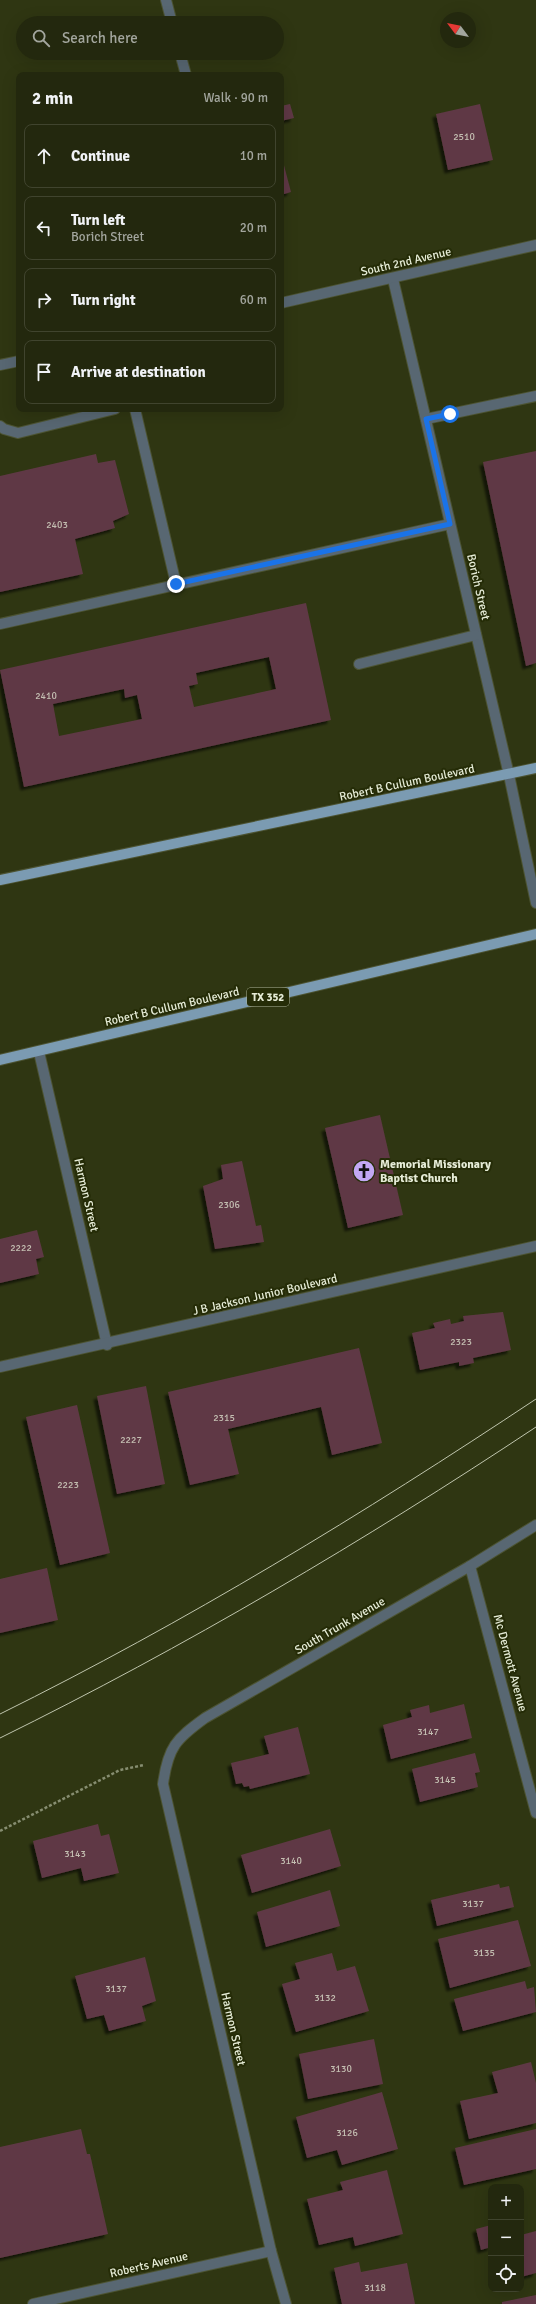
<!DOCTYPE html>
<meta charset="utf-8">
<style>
body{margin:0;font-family:Signika,sans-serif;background:#2f341c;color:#f1f3f6}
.controls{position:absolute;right:12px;bottom:12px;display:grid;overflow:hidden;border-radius:8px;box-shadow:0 4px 16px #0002}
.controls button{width:36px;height:36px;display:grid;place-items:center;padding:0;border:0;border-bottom:1px solid #40442e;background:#23280e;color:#f1f3f6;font:20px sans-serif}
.compass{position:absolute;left:440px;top:12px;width:36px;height:36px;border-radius:50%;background:#23280e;box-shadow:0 4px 16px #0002;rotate:302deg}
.stop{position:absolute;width:12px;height:12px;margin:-9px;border:3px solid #1a73e8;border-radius:50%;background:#fff}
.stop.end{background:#1a73e8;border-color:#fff;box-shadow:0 1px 4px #0008}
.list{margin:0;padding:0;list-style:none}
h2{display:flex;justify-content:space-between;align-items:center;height:52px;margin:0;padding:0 16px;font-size:17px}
h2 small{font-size:13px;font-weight:400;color:#a3a69e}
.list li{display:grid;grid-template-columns:26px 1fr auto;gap:12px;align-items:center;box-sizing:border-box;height:64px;margin:0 8px 8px;padding:0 8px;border:1px solid #40442e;border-radius:8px}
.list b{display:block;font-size:15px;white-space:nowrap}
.list p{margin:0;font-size:13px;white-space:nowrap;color:#a3a69e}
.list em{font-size:13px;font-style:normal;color:#a3a69e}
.icon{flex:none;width:22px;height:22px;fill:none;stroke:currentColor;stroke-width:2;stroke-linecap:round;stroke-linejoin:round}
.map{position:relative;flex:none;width:536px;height:2304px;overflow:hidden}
.search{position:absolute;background:#23280e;box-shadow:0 4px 16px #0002;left:16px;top:16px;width:268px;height:44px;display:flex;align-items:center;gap:10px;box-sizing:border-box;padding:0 14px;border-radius:22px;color:#a3a69e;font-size:15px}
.panel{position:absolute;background:#23280e;box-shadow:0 4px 16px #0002;left:16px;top:72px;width:268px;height:340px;border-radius:8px}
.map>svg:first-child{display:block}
.building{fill:#5f3945;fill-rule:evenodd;filter:url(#shadow)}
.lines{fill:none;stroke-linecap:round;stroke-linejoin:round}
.minor-casing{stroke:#4c5332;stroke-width:12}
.major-casing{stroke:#4c5332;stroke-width:12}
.path{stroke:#868d70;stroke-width:2.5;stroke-dasharray:3 2;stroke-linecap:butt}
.minor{stroke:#586772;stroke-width:10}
.major{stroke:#7b9bb2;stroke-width:10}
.tram{stroke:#bfc5ad;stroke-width:1}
.route{stroke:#1a73e8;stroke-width:5}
.labels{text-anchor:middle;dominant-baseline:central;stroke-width:4;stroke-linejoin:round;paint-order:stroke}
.number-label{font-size:10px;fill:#c4bfb2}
.shield{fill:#252c07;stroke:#acb299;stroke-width:1}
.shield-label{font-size:11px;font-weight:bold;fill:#e6ecd7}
.street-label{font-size:12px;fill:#e6ecd7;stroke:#252c07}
.poi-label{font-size:12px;font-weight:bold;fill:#e6ecd7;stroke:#252c07;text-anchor:start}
</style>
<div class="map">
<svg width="536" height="2304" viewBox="0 0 536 2304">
<defs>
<filter id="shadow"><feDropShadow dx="-3.5" dy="3.5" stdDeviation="1" flood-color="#0009"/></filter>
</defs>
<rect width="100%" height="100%" fill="#2f3612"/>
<g class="building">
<path d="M 290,104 L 294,118 L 281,121 L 281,106 Z"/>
<path d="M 480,104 L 493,160 L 448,170 L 436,114 Z"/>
<path d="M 281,154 L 291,192 L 281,195 Z"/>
<path d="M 536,451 L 536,663 L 526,666 L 483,462 Z"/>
<path d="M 96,454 L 98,463 L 115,460 L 129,514 L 113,521 L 115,528 L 75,539 L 83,574 L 0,592 L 0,476 Z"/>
<path d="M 306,603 L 331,720 L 24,787 L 0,670 ZM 269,657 L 276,689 L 194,707 L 189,686 L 198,684 L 196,673 ZM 124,689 L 125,698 L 137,695 L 142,719 L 59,736 L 53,704 Z"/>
<path d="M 380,1115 L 403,1215 L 348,1228 L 325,1128 Z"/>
<path d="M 242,1161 L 256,1226 L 261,1225 L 264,1242 L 215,1249 L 203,1186 L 223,1179 L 221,1165 Z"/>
<path d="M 37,1230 L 44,1257 L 36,1259 L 39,1274 L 0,1283 L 0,1239 Z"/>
<path d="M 503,1312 L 511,1350 L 473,1358 L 474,1363 L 459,1366 L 459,1362 L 420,1370 L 412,1333 L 435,1328 L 433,1323 L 450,1319 L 451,1324 L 464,1321 L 463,1316 Z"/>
<path d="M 359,1348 L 382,1443 L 332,1455 L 321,1407 L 228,1429 L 239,1474 L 190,1485 L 168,1392 Z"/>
<path d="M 146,1386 L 165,1484 L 117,1494 L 97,1396 Z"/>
<path d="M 77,1405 L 110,1553 L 60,1565 L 26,1417 Z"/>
<path d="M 47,1568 L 58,1620 L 0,1633 L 0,1579 Z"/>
<path d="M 464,1704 L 472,1738 L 391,1759 L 383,1725 L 412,1717 L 410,1710 L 429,1705 L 430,1713 Z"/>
<path d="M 298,1727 L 310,1774 L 250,1789 L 249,1786 L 244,1787 L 242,1783 L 236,1784 L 231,1763 L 269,1754 L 264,1736 Z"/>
<path d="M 475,1753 L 480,1772 L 475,1773 L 478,1787 L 420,1802 L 412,1769 Z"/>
<path d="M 98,1824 L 101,1836 L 109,1834 L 119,1873 L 84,1881 L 81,1868 L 42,1878 L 33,1841 Z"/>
<path d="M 330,1829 L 341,1866 L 252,1893 L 241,1855 Z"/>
<path d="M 499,1884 L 500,1888 L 509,1886 L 514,1907 L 437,1926 L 431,1900 Z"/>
<path d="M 330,1890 L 340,1926 L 266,1947 L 257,1912 Z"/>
<path d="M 518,1920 L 531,1966 L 450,1988 L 438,1939 Z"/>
<path d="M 332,1953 L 337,1971 L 355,1966 L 369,2011 L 296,2032 L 282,1984 L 300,1979 L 295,1963 Z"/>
<path d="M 145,1957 L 156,2001 L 142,2006 L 146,2021 L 109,2031 L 104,2015 L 87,2019 L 75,1976 Z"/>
<path d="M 525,1981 L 527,1989 L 534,1987 L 536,2012 L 463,2031 L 454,1999 Z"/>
<path d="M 374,2039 L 383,2084 L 308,2099 L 299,2054 Z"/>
<path d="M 531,2062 L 536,2083 L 536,2123 L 469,2139 L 460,2101 L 498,2093 L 492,2072 Z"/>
<path d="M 382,2092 L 398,2149 L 342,2165 L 337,2150 L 307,2158 L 296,2117 Z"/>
<path d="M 81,2129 L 87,2154 L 90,2154 L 108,2234 L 0,2258 L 0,2147 Z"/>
<path d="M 536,2129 L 536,2169 L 464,2185 L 455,2148 Z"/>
<path d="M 387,2170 L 403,2234 L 355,2246 L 353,2237 L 319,2245 L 307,2199 L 343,2190 L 340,2182 Z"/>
<path d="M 491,2225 L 491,2247 L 481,2250 L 476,2229 Z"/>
<path d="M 536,2231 L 536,2273 L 521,2277 L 521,2235 Z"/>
<path d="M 359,2262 L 361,2272 L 407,2263 L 415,2304 L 342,2304 L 334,2268 Z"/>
<path d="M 536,2295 L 536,2304 L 502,2304 L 502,2302 Z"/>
</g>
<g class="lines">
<g class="minor-casing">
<g id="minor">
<path d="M 166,0 L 172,23"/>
<path d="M 180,53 L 186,75"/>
<path d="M 393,279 L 509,775 L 536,903"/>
<path d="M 281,303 L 536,245"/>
<path d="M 0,365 L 19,361"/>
<path d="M 135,409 L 176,584"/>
<path d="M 426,419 L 536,396"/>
<path d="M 0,426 L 4,429 L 18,433 L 115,409"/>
<path d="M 0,624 L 450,524"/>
<path d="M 359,664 L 476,635"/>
<path d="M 39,1052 L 107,1345"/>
<path d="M 0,1367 L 536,1246"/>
<path d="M 470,1566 L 536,1813"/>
<path d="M 33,2304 L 271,2251"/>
<path d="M 286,2304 L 271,2251 L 163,1784 C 168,1747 176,1739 205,1718 L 470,1566 L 536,1525"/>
</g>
</g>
<g class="major-casing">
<g id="major">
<path d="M 0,880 L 536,768"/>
<path d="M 0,1060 L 536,934"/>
</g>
</g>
<path class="path" d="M 0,1831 L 120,1770 L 144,1765"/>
<use href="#minor" class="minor"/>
<use href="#major" class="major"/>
<g class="tram">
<path d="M 0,1714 C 186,1622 363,1514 536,1399"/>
<path d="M 0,1738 C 185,1647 364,1541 536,1427"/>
</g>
</g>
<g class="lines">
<path class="route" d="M 176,584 L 450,524 L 426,419 L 450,414"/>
</g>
<defs>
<g id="church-disc" transform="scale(1.15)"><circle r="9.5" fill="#c2a8f3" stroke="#252c07"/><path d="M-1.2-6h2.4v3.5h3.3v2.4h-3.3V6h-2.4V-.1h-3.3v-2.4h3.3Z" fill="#111"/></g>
</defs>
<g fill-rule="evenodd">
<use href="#church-disc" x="364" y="1171"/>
</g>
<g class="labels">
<g class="number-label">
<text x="464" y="137">2510</text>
<text x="57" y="525">2403</text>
<text x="46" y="696">2410</text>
<text x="229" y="1205">2306</text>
<text x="21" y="1248">2222</text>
<text x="461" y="1342">2323</text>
<text x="224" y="1418">2315</text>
<text x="131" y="1440">2227</text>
<text x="68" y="1485">2223</text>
<text x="428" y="1732">3147</text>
<text x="445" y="1780">3145</text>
<text x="75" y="1854">3143</text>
<text x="291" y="1861">3140</text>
<text x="473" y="1904">3137</text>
<text x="484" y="1953">3135</text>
<text x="116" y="1989">3137</text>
<text x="325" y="1998">3132</text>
<text x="341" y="2069">3130</text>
<text x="347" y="2133">3126</text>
<text x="375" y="2288">3118</text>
</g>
<rect class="shield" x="247" y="988" width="42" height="18" rx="3"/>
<g class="shield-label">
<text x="268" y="997">TX 352</text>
</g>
<g class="street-label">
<text transform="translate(406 262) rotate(-13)">South 2nd Avenue</text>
<text transform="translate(478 587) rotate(77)">Borich Street</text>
<text transform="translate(407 783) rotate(-12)">Robert B Cullum Boulevard</text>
<text transform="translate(172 1007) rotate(-13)">Robert B Cullum Boulevard</text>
<text transform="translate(86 1195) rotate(77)">Harmon Street</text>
<text transform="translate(265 1295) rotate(-13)">J B Jackson Junior Boulevard</text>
<text transform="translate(340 1626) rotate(-30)">South Trunk Avenue</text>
<text transform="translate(510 1663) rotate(75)">Mc Dermott Avenue</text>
<text transform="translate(233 2029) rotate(77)">Harmon Street</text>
<text transform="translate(149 2265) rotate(-13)">Roberts Avenue</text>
</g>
<g class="poi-label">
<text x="380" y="1164">Memorial Missionary<tspan x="380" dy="14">Baptist Church</tspan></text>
</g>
</g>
</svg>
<div class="controls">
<button>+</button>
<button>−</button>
<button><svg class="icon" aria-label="locate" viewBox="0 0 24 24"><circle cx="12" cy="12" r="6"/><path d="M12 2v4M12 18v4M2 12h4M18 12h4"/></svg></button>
</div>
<svg class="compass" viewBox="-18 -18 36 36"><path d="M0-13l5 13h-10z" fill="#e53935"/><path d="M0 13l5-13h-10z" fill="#a3a69e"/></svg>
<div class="stop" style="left:450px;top:414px"></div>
<div class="stop end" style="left:176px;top:584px"></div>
<div class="search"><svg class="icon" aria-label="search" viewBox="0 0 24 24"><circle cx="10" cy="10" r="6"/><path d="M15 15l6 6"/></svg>Search here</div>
<section class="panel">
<h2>2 min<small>Walk · 90 m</small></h2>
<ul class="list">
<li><svg class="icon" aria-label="ahead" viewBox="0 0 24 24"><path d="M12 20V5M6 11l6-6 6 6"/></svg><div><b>Continue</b></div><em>10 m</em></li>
<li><svg class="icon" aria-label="left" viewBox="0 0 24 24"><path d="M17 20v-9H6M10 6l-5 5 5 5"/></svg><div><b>Turn left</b><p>Borich Street</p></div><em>20 m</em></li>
<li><svg class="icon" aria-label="right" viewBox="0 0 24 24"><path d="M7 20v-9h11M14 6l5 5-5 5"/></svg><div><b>Turn right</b></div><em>60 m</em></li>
<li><svg class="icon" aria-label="arrive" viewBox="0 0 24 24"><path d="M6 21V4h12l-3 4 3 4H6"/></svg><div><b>Arrive at destination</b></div></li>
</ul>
</section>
</div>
